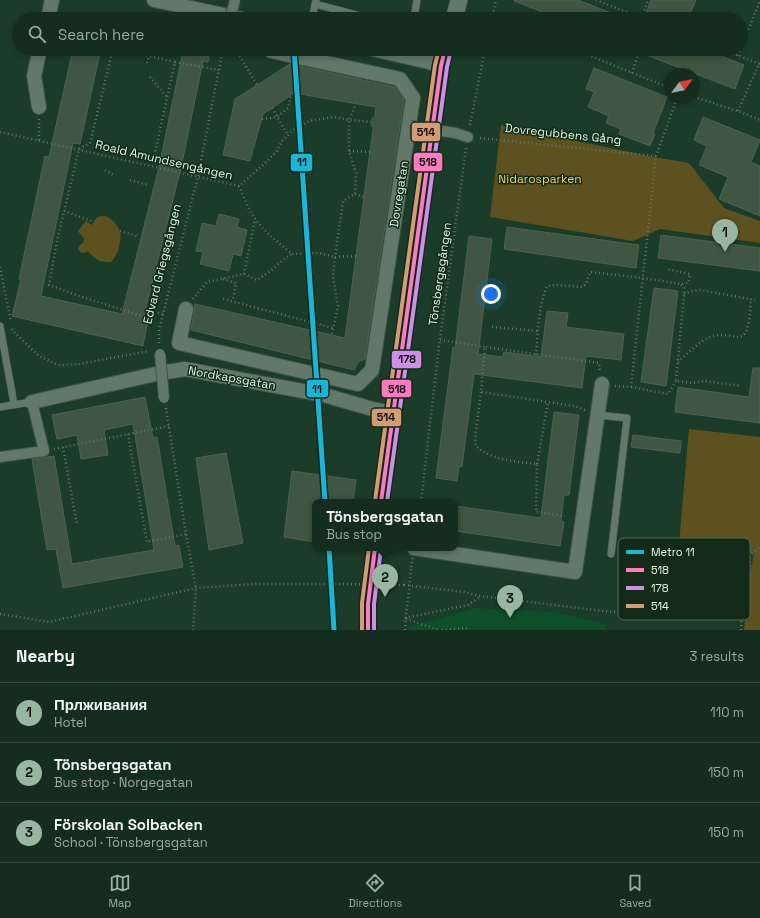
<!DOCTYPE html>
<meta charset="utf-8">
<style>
body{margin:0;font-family:"Space Grotesk",sans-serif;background:#21392c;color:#f1f3f6}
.compass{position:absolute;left:664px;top:68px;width:36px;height:36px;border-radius:50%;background:#142d1f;box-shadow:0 2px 6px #0003;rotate:58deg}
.you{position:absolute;left:491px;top:294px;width:14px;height:14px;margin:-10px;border:3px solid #fff;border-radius:50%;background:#1a73e8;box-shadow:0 0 0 6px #1a73e833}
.badge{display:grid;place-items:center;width:26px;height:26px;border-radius:50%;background:#98b7a1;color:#111;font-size:13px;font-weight:700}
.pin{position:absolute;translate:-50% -33px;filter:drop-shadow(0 1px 2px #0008)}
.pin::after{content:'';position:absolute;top:21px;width:14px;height:12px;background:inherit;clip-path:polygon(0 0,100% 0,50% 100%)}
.popup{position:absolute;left:312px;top:499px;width:146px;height:52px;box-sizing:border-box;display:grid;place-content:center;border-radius:8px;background:#142d1f;filter:drop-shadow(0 1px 3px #0005);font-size:13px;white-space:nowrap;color:#9da8a4}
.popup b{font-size:15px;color:#f1f3f6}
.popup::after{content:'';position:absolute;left:50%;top:100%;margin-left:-8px;border:8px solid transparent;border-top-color:#142d1f}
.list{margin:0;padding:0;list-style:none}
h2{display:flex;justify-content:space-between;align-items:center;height:52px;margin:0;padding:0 16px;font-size:17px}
h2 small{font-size:13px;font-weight:400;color:#9da8a4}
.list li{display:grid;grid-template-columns:26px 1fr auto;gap:12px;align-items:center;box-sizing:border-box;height:60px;padding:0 16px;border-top:1px solid #33493d}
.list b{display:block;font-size:15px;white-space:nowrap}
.list p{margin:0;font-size:13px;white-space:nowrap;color:#9da8a4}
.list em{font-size:13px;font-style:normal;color:#9da8a4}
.icon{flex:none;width:22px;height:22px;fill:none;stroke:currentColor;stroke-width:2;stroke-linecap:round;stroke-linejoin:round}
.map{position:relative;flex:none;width:760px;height:630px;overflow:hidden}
.search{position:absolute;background:#142d1f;box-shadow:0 2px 6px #0003;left:12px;right:12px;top:12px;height:44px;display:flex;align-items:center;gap:10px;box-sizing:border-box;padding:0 14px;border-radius:22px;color:#9da8a4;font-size:15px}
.sheet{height:232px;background:#142d1f}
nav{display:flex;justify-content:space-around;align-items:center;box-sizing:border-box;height:56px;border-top:1px solid #33493d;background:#142d1f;font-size:11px;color:#9da8a4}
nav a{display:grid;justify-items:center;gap:2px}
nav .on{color:#98b7a1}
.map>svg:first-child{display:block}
.built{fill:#0d4f29}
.green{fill:#5d521f}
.building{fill:#405542;stroke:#4e6350}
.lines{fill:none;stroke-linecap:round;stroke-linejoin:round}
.pedestrian-tunnel{stroke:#385845;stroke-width:10;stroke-dasharray:10 5;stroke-linecap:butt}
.service-casing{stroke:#3c5545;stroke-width:8}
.pedestrian-casing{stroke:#3c5545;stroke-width:12}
.minor-casing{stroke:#3c5545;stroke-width:16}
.tertiary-casing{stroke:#3c5545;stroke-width:18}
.path{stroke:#607567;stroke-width:2.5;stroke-dasharray:1 3;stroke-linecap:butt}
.service{stroke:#627869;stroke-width:7}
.pedestrian{stroke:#627869;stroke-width:10}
.minor{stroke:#627869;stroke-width:14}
.tertiary{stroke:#627869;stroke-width:17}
.pedestrian-bridge-casing{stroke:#3c5545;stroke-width:12;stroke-linecap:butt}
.path-bridge{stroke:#607567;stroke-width:2.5;stroke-dasharray:1 3;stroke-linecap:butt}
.pedestrian-bridge{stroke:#627869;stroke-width:10}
.bus-1-casing{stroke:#132a19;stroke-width:7}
.bus-2-casing{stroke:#132a19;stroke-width:7}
.bus-3-casing{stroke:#132a19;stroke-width:7}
.bus-1{stroke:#fe7ac1;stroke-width:4}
.bus-2{stroke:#ce8fe9;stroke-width:4}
.bus-3{stroke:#d39c74;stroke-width:4}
.metro-1-casing{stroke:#132a19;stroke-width:8}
.metro-1{stroke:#1ab6d8;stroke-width:5}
.labels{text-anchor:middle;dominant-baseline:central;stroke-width:3;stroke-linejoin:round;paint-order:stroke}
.street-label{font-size:12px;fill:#dcf9e2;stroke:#132a19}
.park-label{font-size:12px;fill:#f1cf64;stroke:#132a19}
.key{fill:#132a19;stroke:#4f6855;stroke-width:1}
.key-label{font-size:11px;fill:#dcf9e2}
.line-badge{stroke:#132a19;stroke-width:1.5}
.pale-badge-label{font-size:11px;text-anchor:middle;font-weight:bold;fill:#111}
</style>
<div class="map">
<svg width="760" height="630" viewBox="0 0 760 630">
<rect width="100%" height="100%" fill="#1b3c29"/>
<path class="built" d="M 475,608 L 554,612 L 606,624 L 605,630 L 409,630 L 409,627 Z"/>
<g class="green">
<path d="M 501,125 L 648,156 L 689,163 L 724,208 L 760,221 L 760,243 L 660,229 L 633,241 L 490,217 Z"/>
<path d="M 102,216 C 107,216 109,217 113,221 C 116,224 119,228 120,232 C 122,242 118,255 111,262 C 101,263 94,259 88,251 L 85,253 L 80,252 L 78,248 L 80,245 L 83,243 L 84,238 L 81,235 L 78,231 L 86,221 L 92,225 L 97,217 Z"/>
<path d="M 689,429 L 760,437 L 760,630 L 744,630 L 750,575 L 754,553 L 742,551 L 719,566 L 705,569 L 677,567 Z"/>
</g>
<g class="building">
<path d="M 514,0 L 578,0 L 624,18 L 624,19 L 560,19 L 514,1 Z"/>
<path d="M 651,0 L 696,0 L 688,19 L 644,19 Z"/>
<path d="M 73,49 L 101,49 L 80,144 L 73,143 L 41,296 L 122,314 L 159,167 L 182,56 L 173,54 L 173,49 L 210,49 L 208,62 L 203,61 L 181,168 L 143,319 L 148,320 L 143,346 L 12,316 L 21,279 L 19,279 L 45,156 L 49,157 Z"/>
<path d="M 633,49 L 703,49 L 744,65 L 735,89 L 633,50 Z"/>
<path d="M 290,64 L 395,87 L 404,99 L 365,359 L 358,362 L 354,370 L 191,330 L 194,311 L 195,304 L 345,338 L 376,107 L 294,93 L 263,114 L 250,161 L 223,155 L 235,99 Z"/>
<path d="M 594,68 L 667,97 L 653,133 L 655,134 L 650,146 L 619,134 L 621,129 L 606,123 L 609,116 L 588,107 L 594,92 L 586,89 Z"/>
<path d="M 703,117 L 760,140 L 751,162 L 760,166 L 760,216 L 719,199 L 728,177 L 699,165 L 707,146 L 694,140 Z"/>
<path d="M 219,214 L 239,219 L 237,227 L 247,230 L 241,256 L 233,254 L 229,271 L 200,264 L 203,252 L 196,251 L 202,223 L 216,226 Z"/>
<path d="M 507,227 L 639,245 L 636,268 L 504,249 Z"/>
<path d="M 661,235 L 760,248 L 760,271 L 658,258 Z"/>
<path d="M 469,236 L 492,239 L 478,354 L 503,357 L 504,352 L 541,357 L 547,311 L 568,313 L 566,327 L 624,334 L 621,360 L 586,356 L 582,388 L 474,374 L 462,467 L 459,466 L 457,481 L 436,478 L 453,347 L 455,348 Z"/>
<path d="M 654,288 L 678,291 L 666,386 L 641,382 Z"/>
<path d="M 753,368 L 760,368 L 760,423 L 675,412 L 678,387 L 749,397 Z"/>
<path d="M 145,397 L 153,438 L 157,437 L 175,546 L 179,545 L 183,567 L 63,588 L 56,549 L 47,550 L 32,459 L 54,456 L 72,564 L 154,550 L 133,424 L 104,430 L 108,455 L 81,459 L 77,435 L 57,439 L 52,415 Z"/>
<path d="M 554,412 L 579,415 L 569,495 L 564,495 L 561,521 L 564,522 L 560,546 L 455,531 L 455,506 L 541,518 Z"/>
<path d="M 633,435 L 681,441 L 680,453 L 631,447 Z"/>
<path d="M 226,453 L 243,543 L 209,550 L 196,458 Z"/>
<path d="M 292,471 L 356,480 L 353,502 L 315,502 L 315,542 L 284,537 Z"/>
</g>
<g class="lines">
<path class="pedestrian-tunnel" d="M 371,122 L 411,126"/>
<g class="service-casing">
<g id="service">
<path d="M 315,4 L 372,19"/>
<path d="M 312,19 L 316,0"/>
<path d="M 412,19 L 414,18 L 417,0"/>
<path d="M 0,326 L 14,404"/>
<path d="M 0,407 L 32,402"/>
<path d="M 597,415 L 627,418 L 611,554"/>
</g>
</g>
<g class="pedestrian-casing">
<g id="pedestrian">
<path d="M 455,133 L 468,137"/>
<path d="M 0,457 L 44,451 L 32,402"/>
</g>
</g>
<g class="minor-casing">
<g id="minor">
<path d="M 154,0 L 242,19"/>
<path d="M 48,19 L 52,0"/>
<path d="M 372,49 L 429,62 L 441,66"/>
<path d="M 39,107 L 34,76 L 40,49"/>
<path d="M 186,309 L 179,343 L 358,384 L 372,370 L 413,98 L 400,79 L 271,51 L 272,49"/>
<path d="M 32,402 L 160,373 L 185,369 L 324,395 L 376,410 L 393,413"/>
<path d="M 414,548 L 575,572 L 602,384"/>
</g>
</g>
<g class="tertiary-casing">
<g id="tertiary">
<path d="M 454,19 L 459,0"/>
<path d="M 381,502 L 441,66 L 445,49"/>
<path d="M 368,630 L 368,604 L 375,548"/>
</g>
</g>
<g class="path">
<path d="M 596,0 L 644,19"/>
<path d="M 492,16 L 500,19"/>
<path d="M 642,18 L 648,0"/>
<path d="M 492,19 L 496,0"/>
<path d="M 741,48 L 760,1"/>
<path d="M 113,49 L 90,143 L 79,149 L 57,241 L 49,285 L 79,296 L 142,316 L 151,321 L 153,314"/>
<path d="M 119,49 L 175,62 L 152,166"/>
<path d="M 231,49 L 237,51 L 257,85"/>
<path d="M 573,49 L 670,88"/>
<path d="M 721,49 L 760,64"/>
<path d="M 738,56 L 740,49"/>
<path d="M 175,62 L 219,70"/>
<path d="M 147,63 L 149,56"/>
<path d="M 632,73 L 640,49"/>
<path d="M 150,77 L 167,97"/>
<path d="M 694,97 L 738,111 L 760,120"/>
<path d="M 272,108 L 288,135"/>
<path d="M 738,111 L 759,64 L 760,64"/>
<path d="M 262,119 L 277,117 L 288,108 L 291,95"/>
<path d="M 470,125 L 485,49"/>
<path d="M 0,132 L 239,186 L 264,164 L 277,151 L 282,141 L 293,130 L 309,121 L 334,117 L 349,120 L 371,122"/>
<path d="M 480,138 L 656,156"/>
<path d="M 39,140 L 39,119"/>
<path d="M 349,151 L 370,152"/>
<path d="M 105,170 L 115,176"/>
<path d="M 130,180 L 148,185"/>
<path d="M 239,186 C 244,197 248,210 256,220 C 266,233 279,243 292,254 L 319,253 L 335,257 L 333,277 L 338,306 L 332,334"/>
<path d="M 355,194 L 364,197"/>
<path d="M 64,211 L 94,222"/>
<path d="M 120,231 L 137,236"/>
<path d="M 356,256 L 335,257 L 343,201 L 355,194 L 356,173 L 349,151 L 349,120 L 356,104"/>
<path d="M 0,267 L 11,322"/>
<path d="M 244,274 L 255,219"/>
<path d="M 223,279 L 236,283 L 233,301"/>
<path d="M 681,285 L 684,287 L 684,294 L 676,381 L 691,383 L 705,381 L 741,386"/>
<path d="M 684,294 L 689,292 L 700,290 L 755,300"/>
<path d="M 193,299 L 207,282 L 244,274 L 257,280 L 273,269 L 285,258 L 292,254"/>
<path d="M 223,299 L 333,328"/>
<path d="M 154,312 L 163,314"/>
<path d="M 492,327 L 538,331"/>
<path d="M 12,329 L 13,331 L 39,356 L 58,365 L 79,364 L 149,351"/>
<path d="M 440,340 L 485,347"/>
<path d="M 159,343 L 159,330 L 198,176 L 223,49"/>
<path d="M 536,355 C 538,332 538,308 547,286 L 557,285 L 582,287 L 586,284 L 590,272 L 643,278 L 681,284 L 688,283 L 690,274 L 666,269"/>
<path d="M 678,362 C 687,354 698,342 710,337 C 717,334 724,335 731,336 C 736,337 740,338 743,335 C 750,331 750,307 751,299"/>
<path d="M 615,386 L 631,387 L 656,156 L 677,98"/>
<path d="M 631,387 L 668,394 L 676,381"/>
<path d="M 481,392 L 475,438 L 476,446 C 490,460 518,462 537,464 L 536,512 L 565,516"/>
<path d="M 166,408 L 186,534 L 196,588 L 193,630"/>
<path d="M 585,410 L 574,406 L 481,392 L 485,347 L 599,363 L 600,371"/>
<path d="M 128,434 L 147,542 L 186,534"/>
<path d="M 63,447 L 77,525"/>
<path d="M 54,449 L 169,426"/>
<path d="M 537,464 L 548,402"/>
<path d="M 421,502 L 439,346 L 466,148"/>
<path d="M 404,585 L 464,592 L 480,596 L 612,612 L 634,610 L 694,592 L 749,556 L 760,547"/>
<path d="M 0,614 L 49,622 L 196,588 L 254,584 L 343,584"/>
<path d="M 405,618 L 468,605 L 480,597"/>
<path d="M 406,619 L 439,630"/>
<path d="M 405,630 C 406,609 410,588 411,567"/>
<path d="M 442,630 L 469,628"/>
<path d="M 741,630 L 743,598 L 750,567 L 749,556"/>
</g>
<use href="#service" class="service"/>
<use href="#pedestrian" class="pedestrian"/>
<use href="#minor" class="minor"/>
<use href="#tertiary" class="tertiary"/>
<g class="pedestrian-bridge-casing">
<g id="pedestrian-bridge">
<path d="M 230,19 L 235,0"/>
<path d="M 411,126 L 455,133"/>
<path d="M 160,354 L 164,398"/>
</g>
</g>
<g class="path-bridge">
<path d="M 411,567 L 414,548"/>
<path d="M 343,584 L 404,585"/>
</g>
<use href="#pedestrian-bridge" class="pedestrian-bridge"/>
<g class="bus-1-casing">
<g id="bus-1">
<path d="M 381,502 L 441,66 L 445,49"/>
<path d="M 368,630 L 368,604 L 375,548"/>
</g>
</g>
<g class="bus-2-casing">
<g id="bus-2">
<path d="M 387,502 L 447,67 L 451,50"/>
<path d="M 374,630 L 374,604 L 381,549"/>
</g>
</g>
<g class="bus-3-casing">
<g id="bus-3">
<path d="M 375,501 L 435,65 L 439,49"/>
<path d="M 362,630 L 362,603 L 369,548"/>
</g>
</g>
<use href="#bus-1" class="bus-1"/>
<use href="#bus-2" class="bus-2"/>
<use href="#bus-3" class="bus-3"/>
<g class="metro-1-casing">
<g id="metro-1">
<path d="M 294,49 L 325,502"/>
<path d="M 329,548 L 334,630"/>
</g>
</g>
<use href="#metro-1" class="metro-1"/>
</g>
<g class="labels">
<g class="street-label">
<text transform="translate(563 134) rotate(6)">Dovregubbens Gång</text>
<text transform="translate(164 160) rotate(13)">Roald Amundsengången</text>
<text transform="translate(399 194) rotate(-81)">Dovregatan</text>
<text transform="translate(162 264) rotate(-76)">Edvard Griegsgången</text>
<text transform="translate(440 274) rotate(-82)">Tönsbergsgången</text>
<text transform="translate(232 378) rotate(10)">Nordkapsgatan</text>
</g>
<g class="park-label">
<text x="540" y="179">Nidarosparken</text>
</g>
</g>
<rect x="618" y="538" width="132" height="82" rx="6" class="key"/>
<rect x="626" y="550" width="18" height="4" fill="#1ab6d8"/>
<rect x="626" y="568" width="18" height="4" fill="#fe7ac1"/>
<rect x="626" y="586" width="18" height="4" fill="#ce8fe9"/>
<rect x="626" y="604" width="18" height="4" fill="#d39c74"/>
<g class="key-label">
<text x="651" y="556">Metro 11</text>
<text x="651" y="574">518</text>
<text x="651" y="592">178</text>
<text x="651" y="610">514</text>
</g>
<g class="line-badge">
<rect x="411" y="122" width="30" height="20" rx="4" fill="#d39c74"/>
<rect x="413" y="152" width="30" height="20" rx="4" fill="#fe7ac1"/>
<rect x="290" y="153" width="23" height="19" rx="4" fill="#1ab6d8"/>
<rect x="391" y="350" width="31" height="19" rx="4" fill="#ce8fe9"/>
<rect x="381" y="379" width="31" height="19" rx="4" fill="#fe7ac1"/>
<rect x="306" y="379" width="23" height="19" rx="4" fill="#1ab6d8"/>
<rect x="371" y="408" width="31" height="19" rx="4" fill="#d39c74"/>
</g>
<g class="pale-badge-label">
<text x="426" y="136">514</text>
<text x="428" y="166">518</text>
<text x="302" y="166">11</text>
<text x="407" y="363">178</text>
<text x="397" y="393">518</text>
<text x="317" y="393">11</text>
<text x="386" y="421">514</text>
</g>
</svg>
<svg class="compass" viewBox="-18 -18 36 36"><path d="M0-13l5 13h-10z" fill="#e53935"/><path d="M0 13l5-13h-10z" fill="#9da8a4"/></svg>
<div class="you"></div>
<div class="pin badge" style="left:725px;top:252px">1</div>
<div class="pin badge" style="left:385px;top:597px">2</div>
<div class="popup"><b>Tönsbergsgatan</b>Bus stop</div>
<div class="pin badge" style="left:510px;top:618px">3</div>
<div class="search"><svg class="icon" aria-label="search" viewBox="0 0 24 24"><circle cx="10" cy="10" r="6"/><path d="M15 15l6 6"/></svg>Search here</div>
</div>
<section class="sheet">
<h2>Nearby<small>3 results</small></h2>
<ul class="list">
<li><span class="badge">1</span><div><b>Прлживания</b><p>Hotel</p></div><em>110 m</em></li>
<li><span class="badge">2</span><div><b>Tönsbergsgatan</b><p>Bus stop · Norgegatan</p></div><em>150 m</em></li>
<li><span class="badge">3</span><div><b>Förskolan Solbacken</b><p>School · Tönsbergsgatan</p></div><em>150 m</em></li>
</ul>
</section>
<nav>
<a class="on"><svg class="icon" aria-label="map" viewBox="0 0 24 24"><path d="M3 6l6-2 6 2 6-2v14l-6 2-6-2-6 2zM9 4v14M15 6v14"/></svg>Map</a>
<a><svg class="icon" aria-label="directions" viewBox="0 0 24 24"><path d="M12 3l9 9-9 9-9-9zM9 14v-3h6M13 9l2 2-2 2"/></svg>Directions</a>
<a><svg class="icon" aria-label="saved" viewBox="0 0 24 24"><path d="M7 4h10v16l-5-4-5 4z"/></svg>Saved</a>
</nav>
